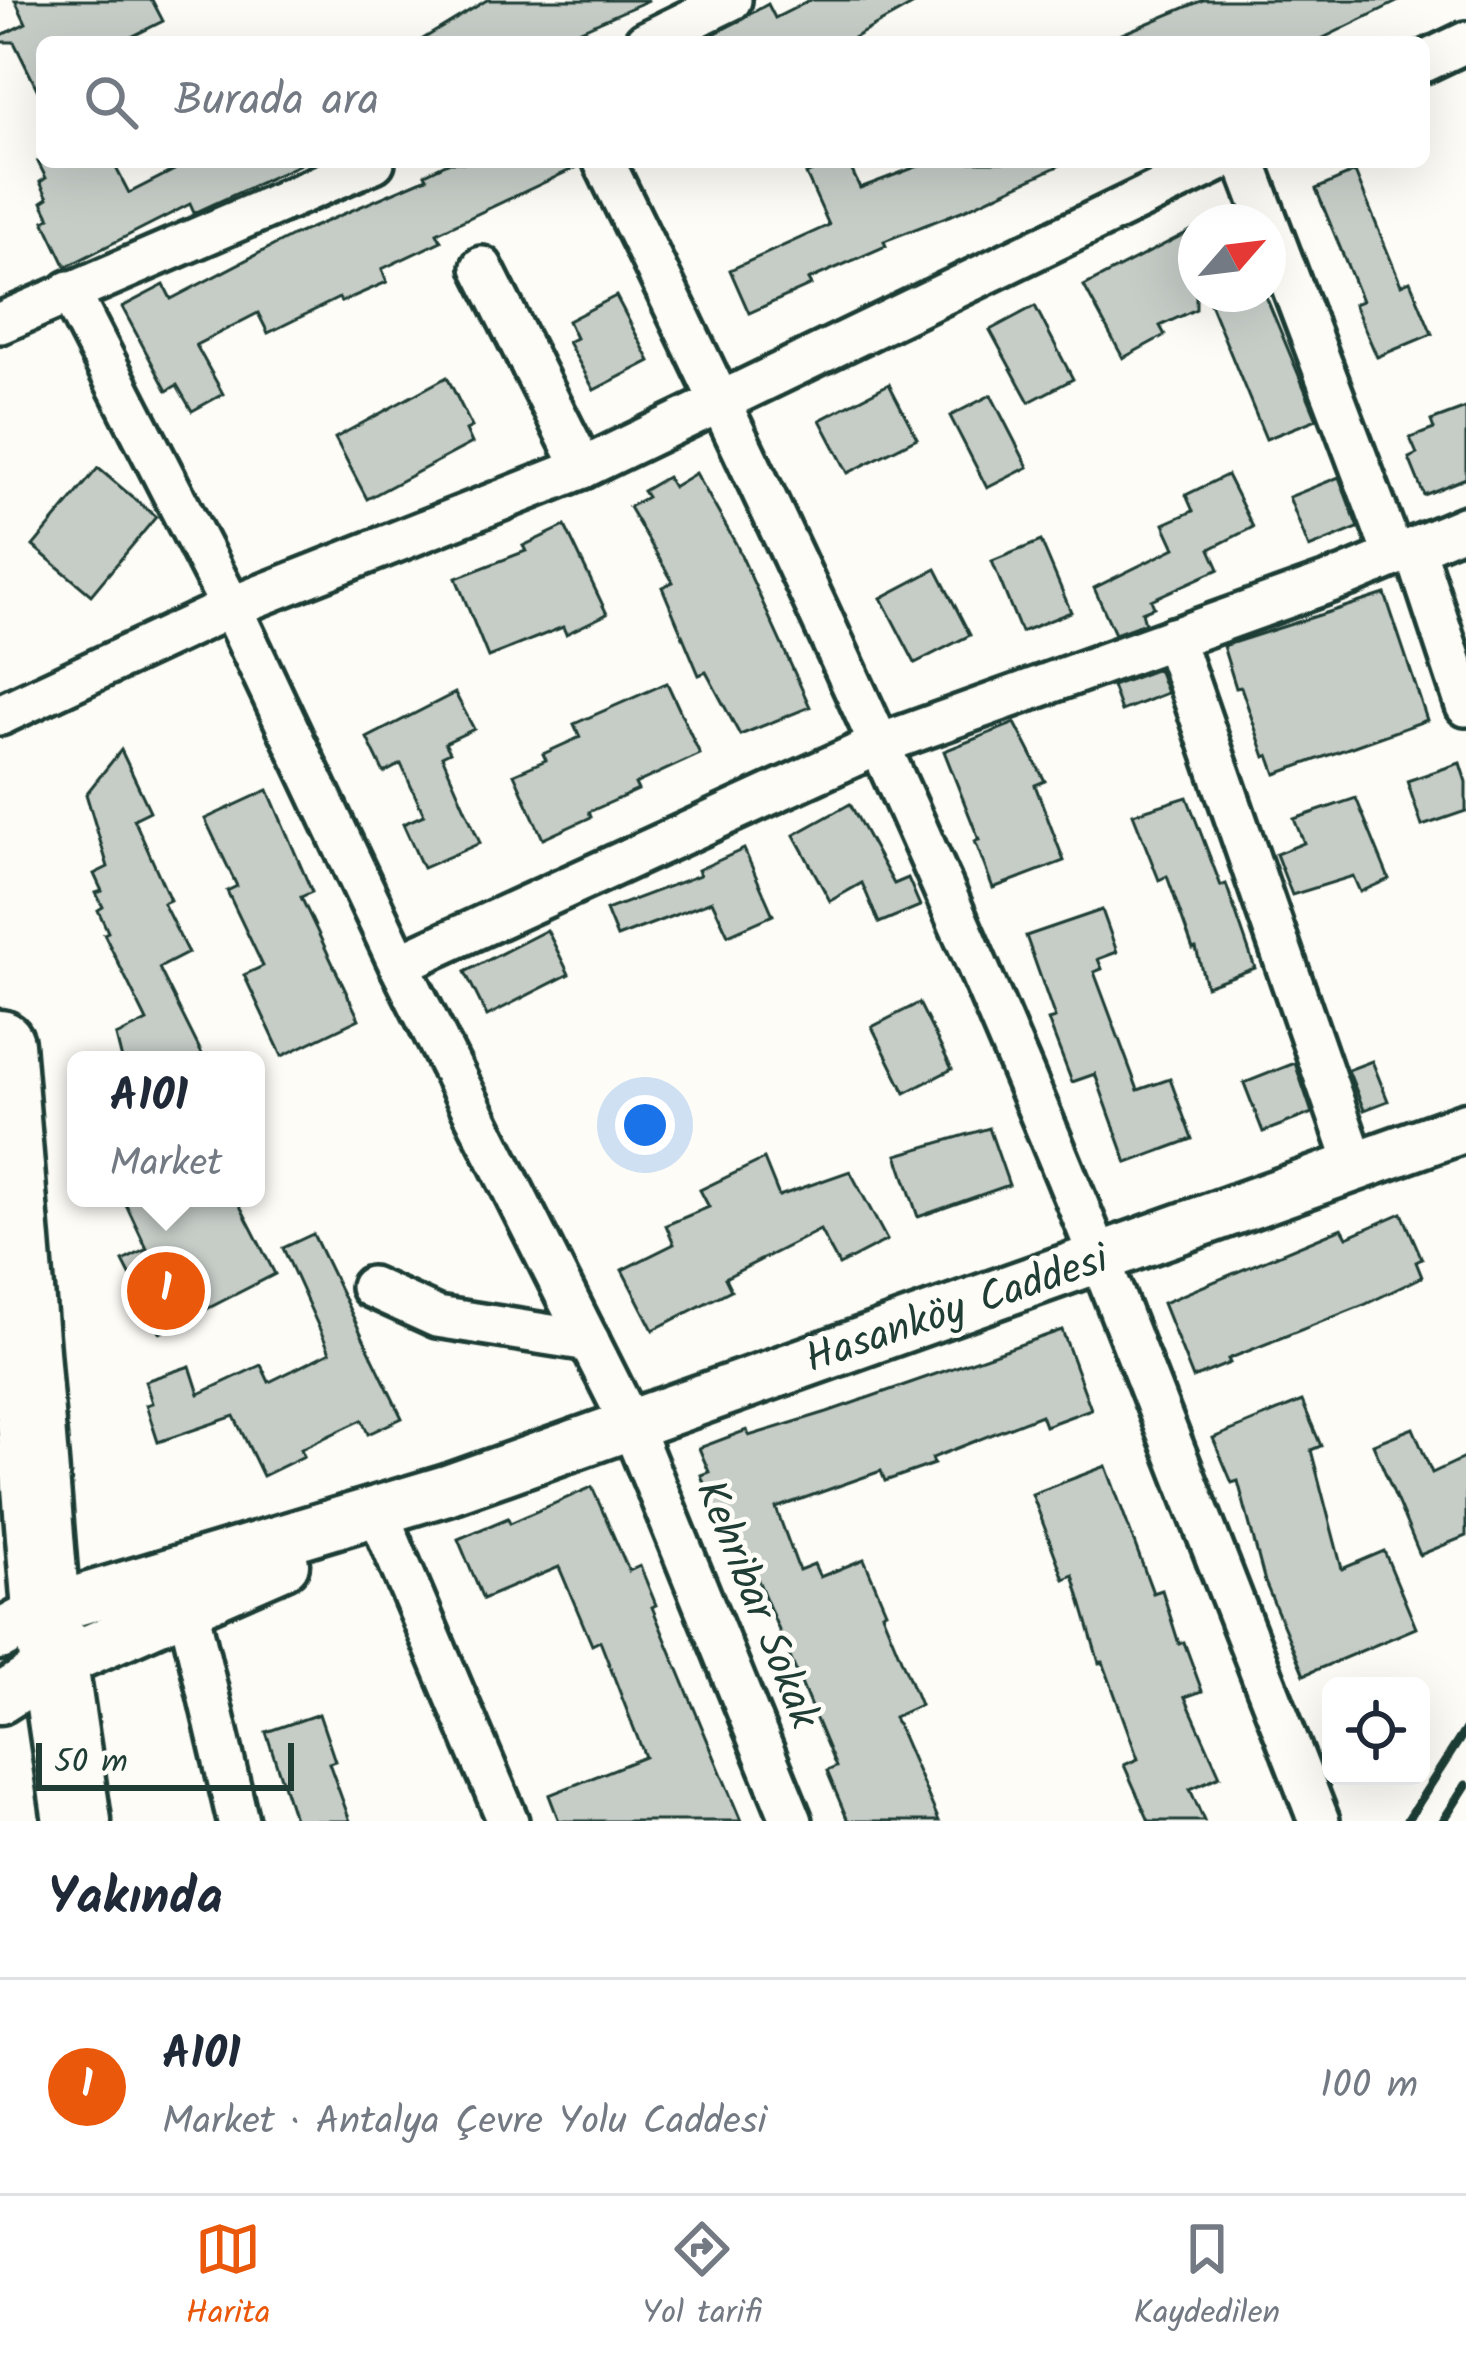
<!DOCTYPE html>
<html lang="tr">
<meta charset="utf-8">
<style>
body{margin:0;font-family:Kalam,sans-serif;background:#f6f6f7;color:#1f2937}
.controls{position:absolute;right:36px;bottom:36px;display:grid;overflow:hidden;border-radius:18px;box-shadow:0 12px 48px #0002}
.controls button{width:108px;height:108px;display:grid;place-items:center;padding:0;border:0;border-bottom:3px solid #e0e1e3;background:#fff;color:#1f2937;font:60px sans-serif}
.compass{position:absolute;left:1178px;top:204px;width:108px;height:108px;border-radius:50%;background:#fff;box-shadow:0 12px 48px #0002;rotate:62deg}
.scale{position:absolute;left:36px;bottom:30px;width:258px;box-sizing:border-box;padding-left:12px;border:6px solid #1f3d34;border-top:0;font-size:33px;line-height:42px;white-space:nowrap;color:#1f3d34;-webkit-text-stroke:9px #fdfcf7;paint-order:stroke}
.you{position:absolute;left:645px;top:1125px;width:42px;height:42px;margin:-30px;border:9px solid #fff;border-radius:50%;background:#1a73e8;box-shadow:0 0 0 18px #1a73e833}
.badge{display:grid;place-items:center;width:78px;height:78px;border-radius:50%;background:#ea580c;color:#fff;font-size:39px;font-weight:700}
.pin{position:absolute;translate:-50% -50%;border:6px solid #fff;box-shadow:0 3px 12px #0006}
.popup{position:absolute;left:67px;top:1051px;width:198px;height:156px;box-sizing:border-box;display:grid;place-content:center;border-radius:18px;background:#fff;filter:drop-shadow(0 3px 9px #0005);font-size:39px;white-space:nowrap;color:#747a83}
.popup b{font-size:45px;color:#1f2937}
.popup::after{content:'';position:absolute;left:50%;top:100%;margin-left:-24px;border:24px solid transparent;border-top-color:#fff}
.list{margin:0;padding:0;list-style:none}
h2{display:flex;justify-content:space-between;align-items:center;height:156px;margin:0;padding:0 48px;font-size:51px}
h2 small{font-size:39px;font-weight:400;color:#747a83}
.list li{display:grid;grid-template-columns:78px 1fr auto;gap:36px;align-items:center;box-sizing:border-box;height:216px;padding:0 48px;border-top:3px solid #e0e1e3}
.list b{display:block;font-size:45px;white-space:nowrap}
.list p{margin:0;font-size:39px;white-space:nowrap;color:#747a83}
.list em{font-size:39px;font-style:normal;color:#747a83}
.icon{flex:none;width:66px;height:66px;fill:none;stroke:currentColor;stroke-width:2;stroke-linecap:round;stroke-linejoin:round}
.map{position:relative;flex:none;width:1466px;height:1821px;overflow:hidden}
.search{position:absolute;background:#fff;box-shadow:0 12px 48px #0002;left:36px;right:36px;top:36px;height:132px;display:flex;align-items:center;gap:30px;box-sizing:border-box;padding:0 42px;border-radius:18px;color:#747a83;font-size:45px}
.sheet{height:372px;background:#fff}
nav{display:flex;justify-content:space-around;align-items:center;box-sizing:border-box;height:168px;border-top:3px solid #e0e1e3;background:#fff;font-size:33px;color:#747a83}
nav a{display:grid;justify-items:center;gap:6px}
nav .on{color:#ea580c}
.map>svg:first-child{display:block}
.building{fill:#c6cdc7;stroke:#1f3d34;stroke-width:3}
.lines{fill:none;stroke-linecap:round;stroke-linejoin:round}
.minor-casing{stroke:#1f3d34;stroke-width:48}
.tertiary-casing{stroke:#1f3d34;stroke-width:57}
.trunk-casing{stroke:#1f3d34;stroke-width:75}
.minor{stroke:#fdfcf7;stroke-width:39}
.tertiary{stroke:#fdfcf7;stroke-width:48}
.trunk{stroke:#fdfcf7;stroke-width:66}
.rail{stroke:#1f3d34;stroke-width:9}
.labels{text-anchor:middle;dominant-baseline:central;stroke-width:10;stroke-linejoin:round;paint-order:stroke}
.street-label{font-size:42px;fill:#1f3d34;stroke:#fdfcf7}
</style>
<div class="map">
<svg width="1466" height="1821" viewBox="0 0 1466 1821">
<rect width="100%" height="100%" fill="#fdfcf7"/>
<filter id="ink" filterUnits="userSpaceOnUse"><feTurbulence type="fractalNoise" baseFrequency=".00833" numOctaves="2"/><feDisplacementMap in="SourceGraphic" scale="24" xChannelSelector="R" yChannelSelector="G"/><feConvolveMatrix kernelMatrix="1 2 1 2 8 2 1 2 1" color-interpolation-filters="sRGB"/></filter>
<g filter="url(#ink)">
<g class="building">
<path d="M 15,0 L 152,0 L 163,21 L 121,42 L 42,42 L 42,99 L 14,42 L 0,42 L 0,36 L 26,23 Z"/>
<path d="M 487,0 L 649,0 L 553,42 L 418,42 Z"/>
<path d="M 811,0 L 921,0 L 846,42 L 700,42 L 768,4 L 775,18 Z"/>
<path d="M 1203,0 L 1401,0 L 1315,42 L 1103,42 Z"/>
<path d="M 38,162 L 113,162 L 129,193 L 174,170 L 170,162 L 305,162 L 194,213 L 190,204 L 66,267 L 44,221 L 50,218 L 42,202 L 48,198 L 40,182 L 46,178 Z"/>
<path d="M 450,162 L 580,162 L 581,165 L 437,233 L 441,241 L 382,269 L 387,282 L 341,302 L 339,298 L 268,333 L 258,313 L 196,345 L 223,394 L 192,411 L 177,385 L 167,391 L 122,307 L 164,285 L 171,299 L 292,236 L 427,178 L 425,174 Z"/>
<path d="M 833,162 L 848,162 L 860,188 L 929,162 L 1067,162 L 964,210 L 884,241 L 886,246 L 808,280 L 811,285 L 749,313 L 730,270 L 829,225 L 806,174 Z"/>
<path d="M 1355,172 L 1401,285 L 1410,281 L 1432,334 L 1377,357 L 1354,304 L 1362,301 L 1316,189 Z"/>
<path d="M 1196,228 L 1196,309 L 1160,326 L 1165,335 L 1123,358 L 1084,286 Z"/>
<path d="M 1206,294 L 1265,294 L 1317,419 L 1266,439 Z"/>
<path d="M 616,296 L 650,361 L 594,390 L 568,342 L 576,338 L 568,321 Z"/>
<path d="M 1035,306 L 1073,379 L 1029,402 L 990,330 Z"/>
<path d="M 447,377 L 472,427 L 466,430 L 472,443 L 367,499 L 335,438 Z"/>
<path d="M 889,384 L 917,438 L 848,473 L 820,420 Z"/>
<path d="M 991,395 L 1028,467 L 987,488 L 950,416 Z"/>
<path d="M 1466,408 L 1466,478 L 1424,495 L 1409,458 L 1417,454 L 1410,438 L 1434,429 L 1431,421 Z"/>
<path d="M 98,468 L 156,517 L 91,595 L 33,546 Z"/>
<path d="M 696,473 L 736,544 L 810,707 L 740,735 L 706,672 L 699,675 L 662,587 L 673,582 L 629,507 L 647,497 L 643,491 L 667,477 L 673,487 Z"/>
<path d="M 1227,475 L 1253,527 L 1210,549 L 1219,569 L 1151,600 L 1154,607 L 1142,612 L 1145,623 L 1115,634 L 1094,588 L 1175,548 L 1164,524 L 1193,511 L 1186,495 Z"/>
<path d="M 1339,477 L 1358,528 L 1309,548 L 1289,497 Z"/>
<path d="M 565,526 L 607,614 L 566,634 L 563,627 L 488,657 L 456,578 L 526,551 L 523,546 Z"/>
<path d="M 1041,541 L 1071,612 L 1021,632 L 992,561 Z"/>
<path d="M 936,569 L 970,635 L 915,663 L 881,598 Z"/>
<path d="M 1385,594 L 1427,720 L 1276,774 L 1269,755 L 1265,757 L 1241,687 L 1236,688 L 1223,646 Z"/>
<path d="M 1158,669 L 1167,693 L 1121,711 L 1112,686 Z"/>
<path d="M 667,683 L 700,754 L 635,784 L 638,790 L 589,812 L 591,817 L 543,839 L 514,774 L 546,760 L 543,754 L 580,737 L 574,724 Z"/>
<path d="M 455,693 L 474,729 L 445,743 L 450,752 L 442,756 L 480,843 L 423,868 L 403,824 L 424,815 L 401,764 L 384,773 L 367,738 Z"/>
<path d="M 1015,723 L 1045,781 L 1035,785 L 1064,861 L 993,888 L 975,841 L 979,840 L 944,751 Z"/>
<path d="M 121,750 L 150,811 L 134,819 L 170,900 L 163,903 L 188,953 L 159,968 L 205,1060 L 122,1060 L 116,1036 L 147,1021 L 104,934 L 108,932 L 98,910 L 103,907 L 96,893 L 102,891 L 94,874 L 108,867 L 86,794 Z"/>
<path d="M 1460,763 L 1466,782 L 1466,811 L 1422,826 L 1407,781 Z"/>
<path d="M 268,790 L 312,892 L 301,897 L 359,1019 L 282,1056 L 244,975 L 263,966 L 227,891 L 237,886 L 205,819 Z"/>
<path d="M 1187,797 L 1221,886 L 1226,884 L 1255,968 L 1206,986 L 1196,948 L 1193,949 L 1167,876 L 1159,880 L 1133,814 Z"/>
<path d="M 1356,798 L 1389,879 L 1360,892 L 1353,876 L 1292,895 L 1276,854 L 1304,843 L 1294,819 Z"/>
<path d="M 850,804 L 894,884 L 908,878 L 920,906 L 879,923 L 862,883 L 830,901 L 794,835 Z"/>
<path d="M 744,849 L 773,915 L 728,935 L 712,901 L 617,937 L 606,910 L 700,875 L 698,870 Z"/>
<path d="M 1102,910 L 1117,952 L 1098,959 L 1102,969 L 1094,972 L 1138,1090 L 1170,1079 L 1192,1139 L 1127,1163 L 1095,1074 L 1072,1082 L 1048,1020 L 1055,1018 L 1026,936 Z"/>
<path d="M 547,930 L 569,974 L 487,1016 L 465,972 Z"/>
<path d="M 919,1003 L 952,1069 L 905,1093 L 872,1027 Z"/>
<path d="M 1372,1061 L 1388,1101 L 1364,1110 L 1348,1070 Z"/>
<path d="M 1295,1063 L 1312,1113 L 1263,1132 L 1244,1083 Z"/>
<path d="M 989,1128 L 1009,1185 L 918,1217 L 897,1155 Z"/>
<path d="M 764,1159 L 779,1196 L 850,1171 L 887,1240 L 839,1265 L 820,1230 L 725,1278 L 731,1290 L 653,1330 L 622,1270 L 674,1244 L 666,1225 L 709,1207 L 700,1190 Z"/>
<path d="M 123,1198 L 236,1198 L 275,1274 L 160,1333 L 123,1261 L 147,1249 Z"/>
<path d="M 1402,1213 L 1422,1259 L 1416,1262 L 1422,1277 L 1364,1305 L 1228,1359 L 1230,1363 L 1193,1378 L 1163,1303 L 1342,1228 L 1347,1237 Z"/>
<path d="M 313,1234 L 402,1418 L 368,1434 L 362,1420 L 301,1449 L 304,1456 L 263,1476 L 234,1416 L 158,1442 L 146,1405 L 152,1403 L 145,1381 L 190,1366 L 199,1394 L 261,1365 L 269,1382 L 330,1352 L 283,1248 Z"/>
<path d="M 1062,1330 L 1091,1409 L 1045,1426 L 1041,1415 L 932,1458 L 934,1464 L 885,1481 L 881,1471 L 776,1508 L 799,1570 L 814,1564 L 820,1577 L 864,1559 L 886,1611 L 882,1613 L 920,1705 L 894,1717 L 939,1821 L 848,1821 L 827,1771 L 836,1767 L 742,1542 L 736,1544 L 726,1519 L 718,1522 L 701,1475 L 709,1472 L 699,1448 L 747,1430 L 749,1436 L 827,1412 Z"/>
<path d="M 1302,1401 L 1321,1446 L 1311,1450 L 1342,1569 L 1384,1551 L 1416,1628 L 1304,1675 L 1265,1582 L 1238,1481 L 1232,1483 L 1213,1438 Z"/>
<path d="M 1413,1428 L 1432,1473 L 1466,1457 L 1466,1536 L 1420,1555 L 1373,1444 Z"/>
<path d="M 1106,1466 L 1153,1593 L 1162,1590 L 1179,1644 L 1184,1642 L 1202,1691 L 1185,1697 L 1220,1776 L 1190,1789 L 1204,1821 L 1149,1821 L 1124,1765 L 1138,1759 L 1103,1662 L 1099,1663 L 1073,1575 L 1064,1579 L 1032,1494 Z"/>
<path d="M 592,1487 L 629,1571 L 640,1566 L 656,1605 L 652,1607 L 741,1821 L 559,1821 L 549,1795 L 645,1757 L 600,1641 L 592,1645 L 559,1567 L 483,1599 L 458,1539 L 508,1518 L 510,1523 Z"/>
<path d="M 319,1714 L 335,1761 L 329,1763 L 350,1821 L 295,1821 L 266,1732 Z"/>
</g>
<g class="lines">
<g class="minor-casing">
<g id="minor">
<path d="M 645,42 L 731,0"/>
<path d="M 1424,62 L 1466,42"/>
<path d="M 604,162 C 781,523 951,889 1101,1262 C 1175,1448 1246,1635 1319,1821"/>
<path d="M 1245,162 L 1394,556"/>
<path d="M 482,267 L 583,468"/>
<path d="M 69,291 L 231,607 L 399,964 L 631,1425 L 792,1821"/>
<path d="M 0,323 L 374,162"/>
<path d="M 1414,548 L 1466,706"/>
<path d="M 1173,638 L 1356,1167"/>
<path d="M 0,715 L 231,607 L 583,468 L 1217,162"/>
<path d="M 399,964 L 880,744 L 1347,576 L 1466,526"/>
<path d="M 371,1287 L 437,1317 L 589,1341"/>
<path d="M 381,1520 L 508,1821"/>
<path d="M 188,1609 L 238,1821"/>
</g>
</g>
<g class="tertiary-casing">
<g id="tertiary">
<path d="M 0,1635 L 46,1610 L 447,1490 L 1466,1127"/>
<path d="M 0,1699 L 52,1666 L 284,1564"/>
</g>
</g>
<g class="trunk-casing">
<path id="trunk" d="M 0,1044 L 46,1610 L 77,1821"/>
</g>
<use href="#minor" class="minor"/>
<use href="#tertiary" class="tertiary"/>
<use href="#trunk" class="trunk"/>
<g class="rail">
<path d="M 1407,1821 L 1466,1729"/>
<path d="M 1443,1821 L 1466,1785"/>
</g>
</g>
</g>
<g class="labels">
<g class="street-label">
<text transform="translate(957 1310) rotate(-19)">Hasanköy Caddesi</text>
<text transform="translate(756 1605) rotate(68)">Kehribar Sokak</text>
</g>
</g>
</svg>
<div class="controls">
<button><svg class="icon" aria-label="locate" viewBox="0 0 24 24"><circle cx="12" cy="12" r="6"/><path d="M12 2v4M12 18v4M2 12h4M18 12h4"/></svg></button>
</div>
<svg class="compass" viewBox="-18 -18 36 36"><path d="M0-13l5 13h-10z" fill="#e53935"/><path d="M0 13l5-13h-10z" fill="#747a83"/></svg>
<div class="scale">50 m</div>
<div class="you"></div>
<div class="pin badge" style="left:166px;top:1291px">1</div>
<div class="popup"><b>A101</b>Market</div>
<div class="search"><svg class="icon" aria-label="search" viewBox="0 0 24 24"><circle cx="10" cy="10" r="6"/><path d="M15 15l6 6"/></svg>Burada ara</div>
</div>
<section class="sheet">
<h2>Yakında<small></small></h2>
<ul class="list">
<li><span class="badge">1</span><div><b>A101</b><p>Market · Antalya Çevre Yolu Caddesi</p></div><em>100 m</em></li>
</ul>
</section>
<nav>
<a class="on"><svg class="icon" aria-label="map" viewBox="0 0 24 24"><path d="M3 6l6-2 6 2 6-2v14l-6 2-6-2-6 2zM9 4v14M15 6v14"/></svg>Harita</a>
<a><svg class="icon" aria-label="directions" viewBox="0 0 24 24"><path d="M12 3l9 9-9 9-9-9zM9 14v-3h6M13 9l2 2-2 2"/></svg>Yol tarifi</a>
<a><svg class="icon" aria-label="saved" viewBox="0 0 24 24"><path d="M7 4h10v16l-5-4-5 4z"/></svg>Kaydedilen</a>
</nav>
